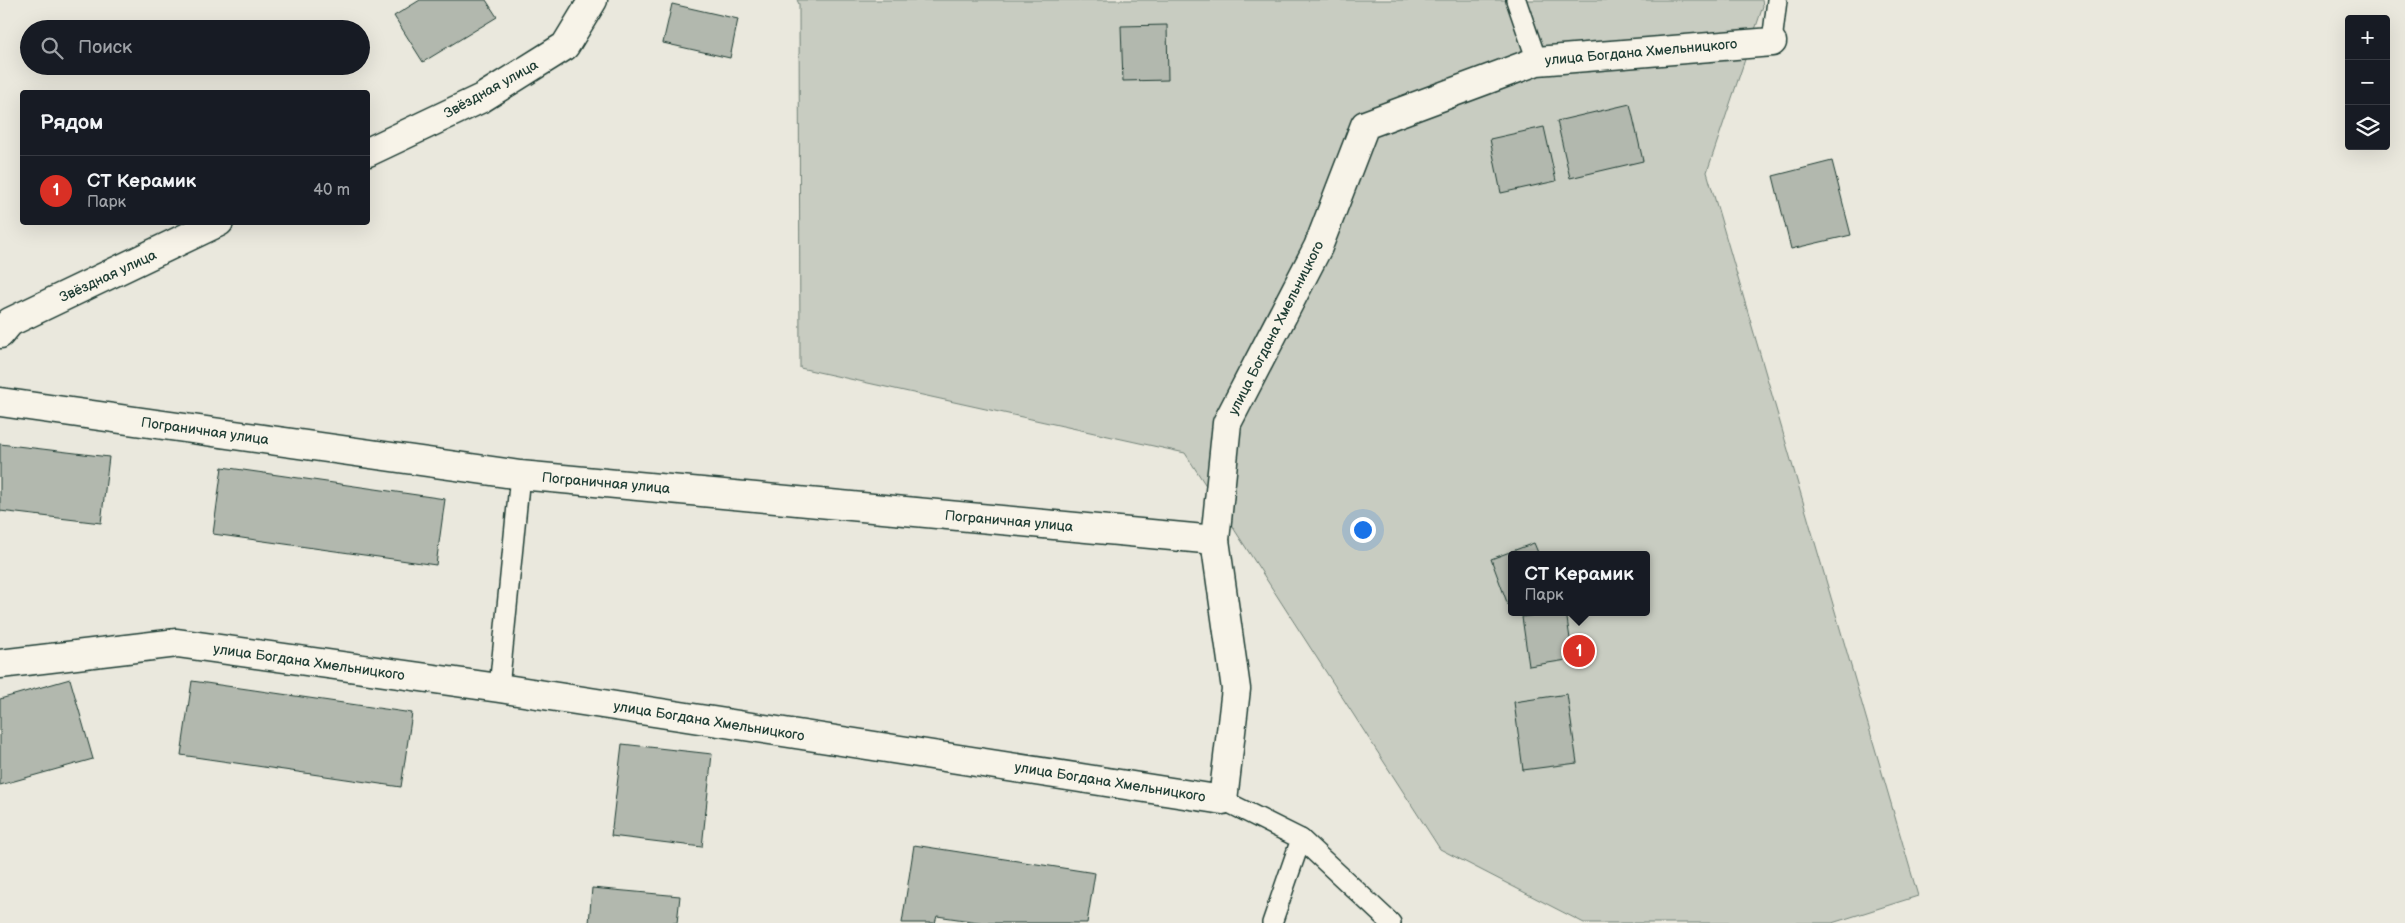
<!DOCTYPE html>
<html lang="ru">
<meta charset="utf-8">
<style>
body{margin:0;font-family:"Balsamiq Sans",sans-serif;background:#242831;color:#f1f3f6}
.controls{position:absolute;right:15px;top:15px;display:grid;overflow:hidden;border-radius:5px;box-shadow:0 5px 20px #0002}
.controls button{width:45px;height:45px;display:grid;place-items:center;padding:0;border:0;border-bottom:1px solid #363941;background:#171b24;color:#f1f3f6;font:25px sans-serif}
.you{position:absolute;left:1362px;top:529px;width:18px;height:18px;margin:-12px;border:4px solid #fff;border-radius:50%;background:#1a73e8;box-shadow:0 0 0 8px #1a73e833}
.badge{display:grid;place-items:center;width:32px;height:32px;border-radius:50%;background:#d93025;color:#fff;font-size:16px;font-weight:700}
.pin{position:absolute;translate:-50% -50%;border:2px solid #fff;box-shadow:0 1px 5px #0006}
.popup{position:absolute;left:1508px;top:551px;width:142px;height:65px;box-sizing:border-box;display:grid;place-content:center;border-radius:5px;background:#171b24;filter:drop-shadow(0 1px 4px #0005);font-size:16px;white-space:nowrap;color:#9ea1a6}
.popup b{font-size:19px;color:#f1f3f6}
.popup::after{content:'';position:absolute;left:50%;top:100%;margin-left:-10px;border:10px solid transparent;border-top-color:#171b24}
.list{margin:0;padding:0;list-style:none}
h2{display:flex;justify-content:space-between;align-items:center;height:65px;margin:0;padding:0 20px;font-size:21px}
h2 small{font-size:16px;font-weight:400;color:#9ea1a6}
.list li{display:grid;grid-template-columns:32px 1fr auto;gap:15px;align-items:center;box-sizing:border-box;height:70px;padding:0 20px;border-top:1px solid #363941}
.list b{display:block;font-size:19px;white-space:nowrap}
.list p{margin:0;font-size:16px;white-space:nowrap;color:#9ea1a6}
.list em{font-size:16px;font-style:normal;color:#9ea1a6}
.icon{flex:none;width:28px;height:28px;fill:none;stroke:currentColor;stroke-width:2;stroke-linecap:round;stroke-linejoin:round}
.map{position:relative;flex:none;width:2405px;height:923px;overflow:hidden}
.search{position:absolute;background:#171b24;box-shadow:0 5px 20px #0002;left:20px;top:20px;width:350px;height:55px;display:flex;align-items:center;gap:12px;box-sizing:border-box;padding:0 18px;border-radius:28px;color:#9ea1a6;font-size:19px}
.panel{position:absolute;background:#171b24;box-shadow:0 5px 20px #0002;left:20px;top:90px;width:350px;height:135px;border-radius:5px}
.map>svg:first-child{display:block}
.green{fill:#c8ccc1;stroke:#74847a;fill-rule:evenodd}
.building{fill:#b2b8ae;stroke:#1f3d34}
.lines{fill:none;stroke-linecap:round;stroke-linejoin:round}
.service-casing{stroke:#1f3d34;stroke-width:22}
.minor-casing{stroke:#1f3d34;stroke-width:31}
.service{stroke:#f7f3e8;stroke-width:19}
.minor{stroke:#f7f3e8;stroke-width:28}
.labels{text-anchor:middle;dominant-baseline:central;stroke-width:5;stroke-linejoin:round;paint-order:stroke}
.street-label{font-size:14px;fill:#1f3d34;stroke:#f7f3e8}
</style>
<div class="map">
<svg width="2405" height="923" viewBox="0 0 2405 923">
<rect width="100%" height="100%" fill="#eae8dd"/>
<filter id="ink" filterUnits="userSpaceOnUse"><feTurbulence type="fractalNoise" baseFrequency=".02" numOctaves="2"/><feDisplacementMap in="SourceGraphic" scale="10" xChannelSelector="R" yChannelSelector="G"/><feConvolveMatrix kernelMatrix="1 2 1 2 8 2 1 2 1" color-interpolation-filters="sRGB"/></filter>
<g filter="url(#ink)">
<path class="green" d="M 797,0 L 1762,0 L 1763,6 L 1707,172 L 1918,896 L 1832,923 L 1584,923 L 1440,849 L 1185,453 L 800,368 L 799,4 ZM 1512,555 L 1646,555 L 1646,612 L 1512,612 Z"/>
<g class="building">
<path d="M 420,0 L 486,0 L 497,17 L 423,62 L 394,16 Z"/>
<path d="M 672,4 L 738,19 L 730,58 L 663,43 Z"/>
<path d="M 1167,25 L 1168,80 L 1123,81 L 1121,26 Z"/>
<path d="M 1630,104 L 1643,161 L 1570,178 L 1557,121 Z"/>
<path d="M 1544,127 L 1556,181 L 1501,193 L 1490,139 Z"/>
<path d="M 1832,161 L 1851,235 L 1791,249 L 1773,176 Z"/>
<path d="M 0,444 L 109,457 L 101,523 L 0,511 Z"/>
<path d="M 222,467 L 445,499 L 436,565 L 213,534 Z"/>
<path d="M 1534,543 L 1539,555 L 1512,555 L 1512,604 L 1508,605 L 1491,559 Z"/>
<path d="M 1557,612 L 1566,612 L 1573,659 L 1529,666 L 1522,617 Z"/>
<path d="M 70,679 L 93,759 L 0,785 L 0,699 Z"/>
<path d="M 192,681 L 412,713 L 401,787 L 181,755 Z"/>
<path d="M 1567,694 L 1577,763 L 1523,770 L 1514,702 Z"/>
<path d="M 622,744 L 712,754 L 702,847 L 611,836 Z"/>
<path d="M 914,845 L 1095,873 L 1087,923 L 985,923 L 937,916 L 935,923 L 902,923 Z"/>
<path d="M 592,888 L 680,896 L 677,923 L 589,923 Z"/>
</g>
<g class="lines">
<g class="service-casing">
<g id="service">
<path d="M 1516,0 L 1537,61"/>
<path d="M 1772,42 L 1777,0"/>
<path d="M 499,688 L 520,475"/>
<path d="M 1223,800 L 1301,839 L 1272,923"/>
<path d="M 1301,839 L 1391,923"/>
</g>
</g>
<g class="minor-casing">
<g id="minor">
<path d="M 368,152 L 482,98 L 565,46 L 593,0"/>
<path d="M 0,334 L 10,322 L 219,222"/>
<path d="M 0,402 L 520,475 L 1215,540"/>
<path d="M 0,664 L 177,643 L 499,688 L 1223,800 L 1236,689 L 1215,540 L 1227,423 L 1318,247 L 1365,125 L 1537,61 L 1772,42"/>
</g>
</g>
<use href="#service" class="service"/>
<use href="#minor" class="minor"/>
</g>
</g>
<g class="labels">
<g class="street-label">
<text transform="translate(1641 52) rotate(-5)">улица Богдана Хмельницкого</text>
<text transform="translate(491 89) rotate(-29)">Звёздная улица</text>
<text transform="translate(108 276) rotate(-25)">Звёздная улица</text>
<text transform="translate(1276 328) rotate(-63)">улица Богдана Хмельницкого</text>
<text transform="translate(205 431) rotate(8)">Пограничная улица</text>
<text transform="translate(606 483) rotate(5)">Пограничная улица</text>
<text transform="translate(1009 521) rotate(5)">Пограничная улица</text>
<text transform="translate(309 662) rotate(8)">улица Богдана Хмельницкого</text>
<text transform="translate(709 721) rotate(9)">улица Богдана Хмельницкого</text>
<text transform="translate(1110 782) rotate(9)">улица Богдана Хмельницкого</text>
</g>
</g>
</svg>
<div class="controls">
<button>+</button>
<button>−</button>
<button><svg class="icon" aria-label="layers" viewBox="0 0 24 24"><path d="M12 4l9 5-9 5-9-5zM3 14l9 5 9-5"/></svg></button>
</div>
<div class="you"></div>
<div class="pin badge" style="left:1579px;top:651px">1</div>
<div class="popup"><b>СТ Керамик</b>Парк</div>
<div class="search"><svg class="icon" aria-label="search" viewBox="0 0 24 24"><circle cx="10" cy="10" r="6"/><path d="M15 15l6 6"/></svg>Поиск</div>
<section class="panel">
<h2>Рядом<small></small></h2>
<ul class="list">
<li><span class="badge">1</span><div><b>СТ Керамик</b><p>Парк</p></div><em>40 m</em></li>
</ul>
</section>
</div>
